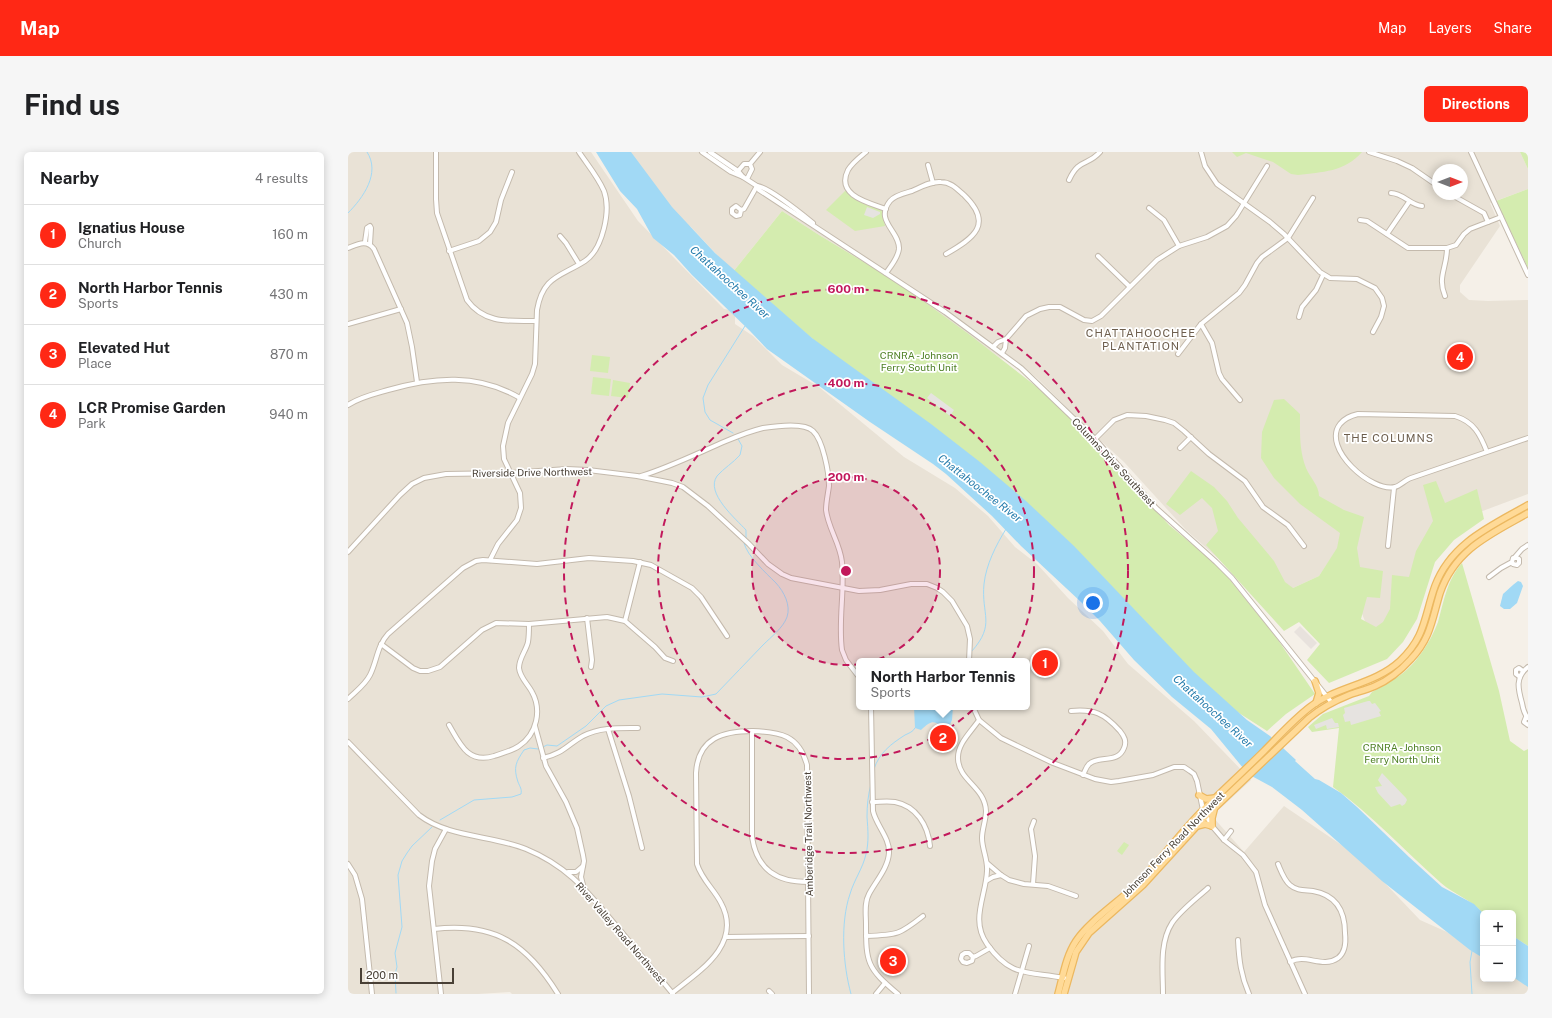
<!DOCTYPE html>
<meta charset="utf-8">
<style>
body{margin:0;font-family:"Public Sans",sans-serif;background:#f6f6f6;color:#202124}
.controls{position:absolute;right:12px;bottom:12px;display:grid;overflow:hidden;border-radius:6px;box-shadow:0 2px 10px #0003}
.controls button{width:36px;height:36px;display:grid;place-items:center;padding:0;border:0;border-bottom:1px solid #e0e0e0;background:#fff;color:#202124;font:20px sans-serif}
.compass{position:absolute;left:1084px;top:12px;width:36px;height:36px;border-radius:50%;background:#fff;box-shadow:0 2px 10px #0003;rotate:90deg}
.scale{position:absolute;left:12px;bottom:10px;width:94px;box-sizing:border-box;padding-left:4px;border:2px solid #494036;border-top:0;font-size:11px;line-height:14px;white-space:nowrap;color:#494036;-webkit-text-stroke:3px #fff;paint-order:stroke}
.you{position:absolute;left:745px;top:451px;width:14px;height:14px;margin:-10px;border:3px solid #fff;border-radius:50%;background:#1a73e8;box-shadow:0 0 0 6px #1a73e833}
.badge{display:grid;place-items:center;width:26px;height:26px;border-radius:50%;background:#ff2815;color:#fff;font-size:13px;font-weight:700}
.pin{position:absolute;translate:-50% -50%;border:2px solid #fff;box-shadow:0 1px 4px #0006}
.popup{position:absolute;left:508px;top:506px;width:174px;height:52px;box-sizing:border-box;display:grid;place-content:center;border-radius:6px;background:#fff;filter:drop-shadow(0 1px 3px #0005);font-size:13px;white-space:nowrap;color:#757577}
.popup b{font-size:15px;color:#202124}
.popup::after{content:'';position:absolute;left:50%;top:100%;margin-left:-8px;border:8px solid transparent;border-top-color:#fff}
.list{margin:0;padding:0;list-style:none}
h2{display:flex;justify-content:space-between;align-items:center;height:52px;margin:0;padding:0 16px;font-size:17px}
h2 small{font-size:13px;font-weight:400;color:#757577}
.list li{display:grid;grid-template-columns:26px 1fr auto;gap:12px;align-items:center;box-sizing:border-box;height:60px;padding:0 16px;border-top:1px solid #e0e0e0}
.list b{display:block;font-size:15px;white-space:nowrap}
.list p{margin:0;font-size:13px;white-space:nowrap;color:#757577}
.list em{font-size:13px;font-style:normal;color:#757577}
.map{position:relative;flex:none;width:1180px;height:842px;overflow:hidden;border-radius:6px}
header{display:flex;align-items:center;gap:24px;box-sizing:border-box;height:56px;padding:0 20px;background:#ff2815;color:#fff}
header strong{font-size:19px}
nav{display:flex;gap:22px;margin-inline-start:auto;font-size:14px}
.intro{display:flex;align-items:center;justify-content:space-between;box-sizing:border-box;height:96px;padding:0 24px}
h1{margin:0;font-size:28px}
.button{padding:10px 18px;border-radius:6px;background:#ff2815;color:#fff;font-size:14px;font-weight:700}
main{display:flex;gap:24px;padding:0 24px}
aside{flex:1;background:#fff;border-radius:6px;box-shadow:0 2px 10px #0003}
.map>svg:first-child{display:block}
.residential{fill:#e9e2d6;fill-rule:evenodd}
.industrial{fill:#e8e2dd}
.green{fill:#d4ecaf}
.parking{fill:#e6e3e0}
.water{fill:#a1d9f5}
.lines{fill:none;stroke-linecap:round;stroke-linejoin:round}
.stream{stroke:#a1d9f5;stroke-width:1}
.minor-casing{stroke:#c4baad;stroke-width:6}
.major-casing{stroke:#ecb860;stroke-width:8}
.minor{stroke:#fff;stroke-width:4}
.major{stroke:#ffda97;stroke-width:5.5}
.ring{fill:none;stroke:#c2185b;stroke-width:2;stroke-dasharray:7 5}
.labels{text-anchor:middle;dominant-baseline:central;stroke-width:3.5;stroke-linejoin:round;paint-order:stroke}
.park-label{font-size:10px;fill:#4e8025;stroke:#fff}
.street-label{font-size:10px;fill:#494036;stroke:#fff}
.water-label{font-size:11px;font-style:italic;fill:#257cac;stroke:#fff}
.neighbourhood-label{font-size:11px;letter-spacing:1px;fill:#6d5e4d;stroke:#fff}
.centre{fill:#c2185b;stroke:#fff;stroke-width:2}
.ring-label{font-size:12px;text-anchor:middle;font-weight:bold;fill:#c2185b;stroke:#fff;stroke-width:3.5;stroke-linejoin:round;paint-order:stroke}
</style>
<header>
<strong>Map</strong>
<nav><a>Map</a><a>Layers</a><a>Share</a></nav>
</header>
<div class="intro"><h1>Find us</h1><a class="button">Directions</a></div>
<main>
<aside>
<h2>Nearby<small>4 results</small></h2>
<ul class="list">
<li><span class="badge">1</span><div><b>Ignatius House</b><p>Church</p></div><em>160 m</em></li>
<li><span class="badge">2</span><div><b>North Harbor Tennis</b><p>Sports</p></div><em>430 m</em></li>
<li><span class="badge">3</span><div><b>Elevated Hut</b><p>Place</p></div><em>870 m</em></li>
<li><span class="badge">4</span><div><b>LCR Promise Garden</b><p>Park</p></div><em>940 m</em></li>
</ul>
</aside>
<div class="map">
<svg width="1180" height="842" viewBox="0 0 1180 842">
<rect width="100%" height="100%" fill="#f5f0e8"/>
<g class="residential">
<path d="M 0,0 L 243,0 L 290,69 L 376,157 L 387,159 L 387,172 L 405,184 L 434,213 L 471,235 L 556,305 L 607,336 L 640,364 L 667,395 L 689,412 L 720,446 L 755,479 L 780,512 L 846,569 L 903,628 L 864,664 L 896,700 L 936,654 L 998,696 L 1031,725 L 1072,768 L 1099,780 L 1135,806 L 1135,827 L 1165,827 L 1165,824 L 1180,832 L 1180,842 L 164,842 L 162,840 L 130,842 L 0,842 ZM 511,509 L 679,509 L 679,555 L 511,555 Z"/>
<path d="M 278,0 L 1172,0 L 1180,17 L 1180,37 L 1142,51 L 1152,74 L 1112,133 L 1112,140 L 1121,148 L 1140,149 L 1180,148 L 1180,342 L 1132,360 L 1110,375 L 1025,490 L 989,397 L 971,424 L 945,436 L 930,459 L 838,378 L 776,310 L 740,277 L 691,228 L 670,210 L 652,206 L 549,130 L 471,83 L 434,59 L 385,120 L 343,75 L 325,63 ZM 1090,18 L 1114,18 L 1114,42 L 1090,42 Z"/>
</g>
<path class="industrial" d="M 952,474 L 969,491 L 963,497 L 946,480 Z"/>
<g class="green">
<path d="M 884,0 L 1014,0 C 997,20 974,20 950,23 L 943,22 L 925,10 L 898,1 L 889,5 Z"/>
<path d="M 1172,0 L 1180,0 L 1180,17 Z"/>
<path d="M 1180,37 L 1180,116 L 1148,49 Z"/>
<path d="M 498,38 C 507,51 518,52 533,57 C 536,61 536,69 537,74 L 507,79 L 478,58 Z"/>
<path d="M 434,59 L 471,83 L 549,130 L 622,183 L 689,235 L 732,274 L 821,373 L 862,407 L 878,423 L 928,485 L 967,542 L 938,562 L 919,579 L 877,552 L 529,241 L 385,120 Z"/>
<path d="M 1107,199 L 1120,204 L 1117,212 L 1104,206 Z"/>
<path d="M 244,203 L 262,205 L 260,221 L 242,219 Z"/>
<path d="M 245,225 L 263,227 L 261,244 L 243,242 Z"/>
<path d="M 265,228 L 282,231 L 280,246 L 263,244 Z"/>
<path d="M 936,247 L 952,262 C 952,280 951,298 958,316 C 962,326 971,333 971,344 L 996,358 L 1016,365 L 1009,396 L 1012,415 L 1035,419 L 1032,446 L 1019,445 L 1013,467 L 1028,475 L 1035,470 L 1042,457 L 1044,423 L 1061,425 L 1068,399 L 1085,369 L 1075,333 L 1088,329 L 1097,351 L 1129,337 L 1136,367 L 1106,388 L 1087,410 L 1069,467 L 1055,490 L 1039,507 L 981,531 L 959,508 L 972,492 L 951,470 L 936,479 L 858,393 L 870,379 L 864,356 L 854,346 L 832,363 L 818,352 L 843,319 L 866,335 L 879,349 L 890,366 L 926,409 L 937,430 L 945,436 L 971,424 L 989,396 L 992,381 L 952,352 L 926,326 L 913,306 L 914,280 L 926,248 Z"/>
<path d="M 1114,411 L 1151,539 L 1162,589 L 1176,599 L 1180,597 L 1180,794 L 1165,784 L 1165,761 L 1135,761 C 1122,747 1107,743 1093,731 C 1057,699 1024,663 985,635 L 991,576 L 964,580 L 960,575 L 975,562 L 1021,544 L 1024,540 C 1033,535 1042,530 1051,524 C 1068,513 1083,489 1090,470 C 1096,449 1099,428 1114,411 Z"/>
<path d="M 603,581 L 604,588 L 588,591 L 587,583 Z"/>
<path d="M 776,690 L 781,693 L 774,703 L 769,699 Z"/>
</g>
<g class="parking">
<path d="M 519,55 L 532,60 L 532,62 L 525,66 L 516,63 Z"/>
<path d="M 583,241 L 606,258 L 602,264 L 579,246 Z"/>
<path d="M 1020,549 L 1022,549 L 1024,552 L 1027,551 L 1033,559 L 1031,560 L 1033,564 L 1003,573 L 1002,569 L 997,570 L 995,563 L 997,561 L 996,556 Z"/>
<path d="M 984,566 L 987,571 L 990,571 L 991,575 L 979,577 L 978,573 L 968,577 L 966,573 Z"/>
<path d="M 1034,621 L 1058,646 L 1059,648 L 1057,652 L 1054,654 L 1052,652 L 1043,655 L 1030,641 L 1027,635 L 1034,634 L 1030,628 Z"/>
</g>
<g class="water">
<path d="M 248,0 L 283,0 L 324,55 L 367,101 L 464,186 L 583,272 L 632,310 L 678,349 L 726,394 L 846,520 L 899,568 L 922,584 L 948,608 L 947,609 L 967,627 L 971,628 L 993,641 L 1009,655 L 1061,705 L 1094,735 L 1126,752 L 1135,761 L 1135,806 L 1122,798 L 1034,729 L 954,658 L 924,635 L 900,622 L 863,577 L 824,545 L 786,508 L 752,469 L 733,450 L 673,394 L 644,364 L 598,322 L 585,312 L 522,270 L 419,197 L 402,179 L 344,123 L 326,103 L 305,86 L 289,57 L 272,39 Z"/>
<path d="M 1170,429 L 1173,430 L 1175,434 L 1169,451 L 1162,457 L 1156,457 L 1152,454 L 1155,442 C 1160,438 1164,433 1170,429 Z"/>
<path d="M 566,555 L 605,555 L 604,568 L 600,577 C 587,572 587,564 573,578 L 567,576 Z"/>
<path d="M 1165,784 L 1180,794 L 1180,835 L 1165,825 Z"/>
</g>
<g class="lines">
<g class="stream">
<path d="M 0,61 C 15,46 33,21 19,0"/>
<path d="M 385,281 L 362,268 L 357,260 L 355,246 L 360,233 L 397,174"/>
<path d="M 390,287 L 394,294 L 392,303 C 385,311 376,316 369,324 C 357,341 388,367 398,378 L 398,388"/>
<path d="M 624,499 C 648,472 633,463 636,432 C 638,413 648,393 658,377"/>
<path d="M 195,595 L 199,593 L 209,594 L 238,574 L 258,554 L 271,548 L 314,542 L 354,545 L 368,542 C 384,526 399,509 415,493 C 423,485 435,476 439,465 C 443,453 436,440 428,431 C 418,421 399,404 396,391"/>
<path d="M 526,617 C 531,601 543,592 557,583 C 561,581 565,580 567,576"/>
<path d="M 92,668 L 126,648 L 164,645 L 173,642 C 174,637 172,635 170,630 C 165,615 168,610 176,598 L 182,596 L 190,597"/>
<path d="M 48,841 L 47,822 L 49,815 L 47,801 L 54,775 L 50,723 L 54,709 L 59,701 L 64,694 L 84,675"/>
<path d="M 503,842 C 495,813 492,771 502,742 C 506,728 515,716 518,702 C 521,690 520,678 519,665 C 519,654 520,643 523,632"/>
<path d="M 1124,842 L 1122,810 L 1124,799"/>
</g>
<g class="minor-casing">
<g id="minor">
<path d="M 88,0 L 88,47 L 89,61 L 119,148 C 136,172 162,169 188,169"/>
<path d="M 354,0 L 383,20 L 395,25 L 390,19 L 362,0"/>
<path d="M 518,0 C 512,5 504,11 500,18 C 487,44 522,51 538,57"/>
<path d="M 853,0 L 857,14 L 869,32 L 922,70 L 936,82 L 972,120 L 982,126 L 1009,127 L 1027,136 L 1034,146 L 1036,154 L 1033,165 L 1025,180"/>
<path d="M 1021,0 L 1049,9 L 1064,16 L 1090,34"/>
<path d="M 1123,0 L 1180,123"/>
<path d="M 580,13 L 585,31"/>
<path d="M 390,19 L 396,12 L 402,12"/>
<path d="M 395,25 L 409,34 L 411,38 L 597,160 L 673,216 L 747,287 L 808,356 L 868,410 L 884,426 L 984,551"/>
<path d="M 399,27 L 404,17 L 402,12 L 412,0"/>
<path d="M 721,28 C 731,6 740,14 752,0"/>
<path d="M 409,34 C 421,35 454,62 465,71"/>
<path d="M 1043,41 C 1055,41 1062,53 1074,54"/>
<path d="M 1102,42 L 1136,61 L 1140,70"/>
<path d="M 801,56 L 816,68 L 831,94"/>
<path d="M 393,58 L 388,54 L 384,57 L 384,61 L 388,64 L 392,63 L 393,58 L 396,57 L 409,34"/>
<path d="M 1012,68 L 1019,69 L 1060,96 L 1099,96 L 1108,93 L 1116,82 L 1122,77 L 1153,65"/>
<path d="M 1039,82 L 1061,50"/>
<path d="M 212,84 L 218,91 L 231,112"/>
<path d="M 17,90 L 19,76 L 22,74 L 23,76 L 22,92"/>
<path d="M 0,96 C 10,92 19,87 26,97 L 59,171 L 64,195 L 69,230"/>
<path d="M 101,99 L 131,89 L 142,80 L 148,70 L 153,48 L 164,20"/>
<path d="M 750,104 L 781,134"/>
<path d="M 538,121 C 543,114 550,106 551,97 C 552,79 526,69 542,49 C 547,43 557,41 564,39 C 573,35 583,29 593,30 C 603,30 609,37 616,43 C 646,72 626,86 598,102"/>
<path d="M 1097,144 C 1089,125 1099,116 1099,96"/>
<path d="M 951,165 L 954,155 L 968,138 L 975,123"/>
<path d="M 0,172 L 53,157"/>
<path d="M 853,172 L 864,191 L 871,221 L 874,227 L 892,248"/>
<path d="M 645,195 L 650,190 L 658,187 L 678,164 L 692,157 L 701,155 L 712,155 L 736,168 L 744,169 L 753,164 L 809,108 L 831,94 L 859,85 L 879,74 L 888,64 L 919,14"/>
<path d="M 654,201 L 657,196 L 658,187"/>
<path d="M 830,202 L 853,172 L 891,141 L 897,133 L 909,111 L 914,105 L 940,86 L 965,46"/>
<path d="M 0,253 C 12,245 26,242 40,238 C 85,225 130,221 172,246"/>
<path d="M 747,287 L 766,268 L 779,263 L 798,264 L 817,268 L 826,271 L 836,279 L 861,302 L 897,329 L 915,355 L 940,373 L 956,394"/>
<path d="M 832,296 L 843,285"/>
<path d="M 1139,300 C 1132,282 1126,270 1107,264 L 1010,262 C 1002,264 997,266 992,272 C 973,296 1024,341 1047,335 C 1052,334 1057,328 1063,326 L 1180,286"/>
<path d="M 293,324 C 322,315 350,301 378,289 C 390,284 402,279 415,276 C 428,274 456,270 465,279 C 475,288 481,321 481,334 C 480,342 478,350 478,358 C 480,376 492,391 494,410 C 497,439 490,469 494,498 L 498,508 L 511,525"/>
<path d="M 1040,394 L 1046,336"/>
<path d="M 0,400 L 52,343 L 64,332 L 76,326 L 98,322 L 162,321 L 219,317 L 240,318 L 289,324 L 324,331 L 335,335 L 360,354 L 401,392 L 420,412 L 434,422 L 443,426 L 511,439 L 532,438 L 563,432 L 579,432 L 589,436 L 595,440 L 604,449 L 619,474 L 622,487 L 621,509"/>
<path d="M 1167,405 L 1174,397 L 1180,393"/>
<path d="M 142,408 L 150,392 L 169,368 L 173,356 L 172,341 L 156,307 L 155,294 L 160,271 L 184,222 L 187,212 L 189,158 C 195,124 212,125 237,109 C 255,97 263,58 256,39 C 250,25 239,12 231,0"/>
<path d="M 1141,425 L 1153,416 L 1164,410 L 1165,406 L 1169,406 L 1171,407 L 1171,411 L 1169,413 L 1165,412 L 1164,410"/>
<path d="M 239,466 L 244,508 L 243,515"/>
<path d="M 277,469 L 292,410"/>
<path d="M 33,492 L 65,516 L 72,519 L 80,519 L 92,515 L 134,478 L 148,471 L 181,472 L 259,465 L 277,469 L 307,495 L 317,506 L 325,509"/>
<path d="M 1180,515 C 1167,525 1170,537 1174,551 C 1175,557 1176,562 1180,566"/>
<path d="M 1172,525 L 1168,522 L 1168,518 L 1171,516 L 1175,519"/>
<path d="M 0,547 C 8,539 17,533 22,523 C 29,509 29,494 40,482 L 115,416 L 128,409 L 135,408 L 189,412 L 241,406 L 285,409 L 303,413 L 344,436 L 353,445 L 379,484"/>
<path d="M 523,555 L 525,659 C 528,673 542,686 541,701 C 540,716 528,729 521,742 C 516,751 518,762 518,772 C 518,811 519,816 550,842"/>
<path d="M 625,555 L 631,568 L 653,586 L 705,611 L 747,627 L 763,630 L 771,629 L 805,623 L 826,615 L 836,615 L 842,619 L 846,622 L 849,629 L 855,658 L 864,674 L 876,688 L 895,703 L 908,720 L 917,753 L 957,842"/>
<path d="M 723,559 C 746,557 756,561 772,579 C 776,584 779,589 776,596 C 770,612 751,603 741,612 C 738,615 737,619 735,623"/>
<path d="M 1178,565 L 1176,570 L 1180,573"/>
<path d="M 631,568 C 623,580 609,592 610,607 C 611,629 637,635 638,659 C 638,668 634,677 634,686 C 634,697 640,708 639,719 C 638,744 622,768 639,792 C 663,826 680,819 716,826"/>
<path d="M 101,573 C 112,592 120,612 146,604 C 154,601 164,599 171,594 C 189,582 194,558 184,540 C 180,532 172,526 171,516 C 171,506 178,499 180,490 C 181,484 181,478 181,472"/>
<path d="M 187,574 L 198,614 L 218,650 L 229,676 L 235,703 L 236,709 L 233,725 L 235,733"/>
<path d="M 260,577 L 281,644 L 294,696"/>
<path d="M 404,579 L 404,685 C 409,718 429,730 460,730"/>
<path d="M 0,590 L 71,663 C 101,686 144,683 178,697 C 222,715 241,742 271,777 C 289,799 307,820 325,842"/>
<path d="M 195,606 C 216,601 219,593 235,584 C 252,575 272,576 290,576"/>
<path d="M 524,650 C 532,650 539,649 547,650 C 568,654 580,673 582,694"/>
<path d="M 876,688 L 883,679"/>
<path d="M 639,711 L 653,723 L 661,728 L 676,732 L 700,734 L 728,744"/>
<path d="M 0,712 L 7,723 L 14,747 L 24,842"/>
<path d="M 930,712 C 933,719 936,728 942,733 C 949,739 956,738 965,739 C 988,743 997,759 997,781 C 998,790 998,800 990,806 C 974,817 958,801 942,810"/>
<path d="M 220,720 L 228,720 L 235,714"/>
<path d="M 638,729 L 645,725 L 653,723"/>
<path d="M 685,732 L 687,704 L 683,677 L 686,669"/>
<path d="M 86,777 C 147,770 179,792 210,842"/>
<path d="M 518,784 C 549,783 551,783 575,764"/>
<path d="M 378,785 L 461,784"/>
<path d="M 890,788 C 891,808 893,824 901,842"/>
<path d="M 625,805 L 621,801 L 617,801 L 614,803 L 613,807 L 615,810 L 619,811 L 624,809 L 625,805 L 628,804 L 642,796"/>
<path d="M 421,839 L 424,842"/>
<path d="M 324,841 C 352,819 395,792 373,751 C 366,737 354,728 349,712 L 348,621 C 350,586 375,579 405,579 C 432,580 451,583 459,613 L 461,842"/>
<path d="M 93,842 L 81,734 L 84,709 L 87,697 L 98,677"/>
<path d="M 528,842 L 537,831"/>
<path d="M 667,842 L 681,794"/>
<path d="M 815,842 C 815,820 811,791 824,771 C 833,758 848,747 860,736"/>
</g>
</g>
<g class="major-casing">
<g id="major">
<path d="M 967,529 L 971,541 L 968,551"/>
<path d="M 851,643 L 858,647 L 867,646"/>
<path d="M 849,674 L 857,672 L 864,674"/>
<path d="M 864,674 L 864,666 L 866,658"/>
<path d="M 710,842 C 715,824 718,804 728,789 C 741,769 772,749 790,731 C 813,708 832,681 855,658 C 875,638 896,619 916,599 C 931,584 945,568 962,555 C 989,534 1026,533 1052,509 C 1078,484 1076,465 1087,434 C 1103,391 1143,374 1180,353"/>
<path d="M 716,842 L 728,800 L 741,781 L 795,733 L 858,664 L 961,566 C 973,556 986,549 1001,543 C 1009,540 1018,538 1027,534 C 1041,528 1053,518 1063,507 C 1083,486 1084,467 1092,441 C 1107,397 1143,382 1180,361"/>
</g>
</g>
<use href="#minor" class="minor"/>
<use href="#major" class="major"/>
</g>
<circle cx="498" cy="419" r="94" fill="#c2185b" fill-opacity=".12"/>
<g class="ring">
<circle cx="498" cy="419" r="94"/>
<circle cx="498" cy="419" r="188"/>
<circle cx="498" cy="419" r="282"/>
</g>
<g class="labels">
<g class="park-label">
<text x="571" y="203">CRNRA - Johnson<tspan x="571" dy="12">Ferry South Unit</tspan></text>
<text x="1054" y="595">CRNRA - Johnson<tspan x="1054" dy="12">Ferry North Unit</tspan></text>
</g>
<g class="street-label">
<text transform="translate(766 310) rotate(47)">Columns Drive Southeast</text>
<text transform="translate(184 320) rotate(-1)">Riverside Drive Northwest</text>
<text transform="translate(460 682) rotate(-91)">Amberidge Trail Northwest</text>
<text transform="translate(825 692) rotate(-46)">Johnson Ferry Road Northwest</text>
<text transform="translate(273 781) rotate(49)">River Valley Road Northwest</text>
</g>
<g class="water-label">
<text transform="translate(382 130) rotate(42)">Chattahoochee River</text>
<text transform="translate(632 336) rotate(38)">Chattahoochee River</text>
<text transform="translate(865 559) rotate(42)">Chattahoochee River</text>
</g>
<g class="neighbourhood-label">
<text x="793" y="181">CHATTAHOOCHEE<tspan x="793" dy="13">PLANTATION</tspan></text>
<text x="1041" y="286">THE COLUMNS</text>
</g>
</g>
<circle cx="498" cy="419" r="6" class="centre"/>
<g class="ring-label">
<text x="498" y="141">600 m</text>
<text x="498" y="235">400 m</text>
<text x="498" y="329">200 m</text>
</g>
</svg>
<div class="controls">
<button>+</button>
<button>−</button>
</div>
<svg class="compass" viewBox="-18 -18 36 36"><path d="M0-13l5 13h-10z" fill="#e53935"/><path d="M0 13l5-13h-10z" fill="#757577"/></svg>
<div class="scale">200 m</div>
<div class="you"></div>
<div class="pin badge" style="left:697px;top:511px">1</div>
<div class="pin badge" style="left:595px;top:586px">2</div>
<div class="popup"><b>North Harbor Tennis</b>Sports</div>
<div class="pin badge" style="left:545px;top:809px">3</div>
<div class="pin badge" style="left:1112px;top:205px">4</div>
</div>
</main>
